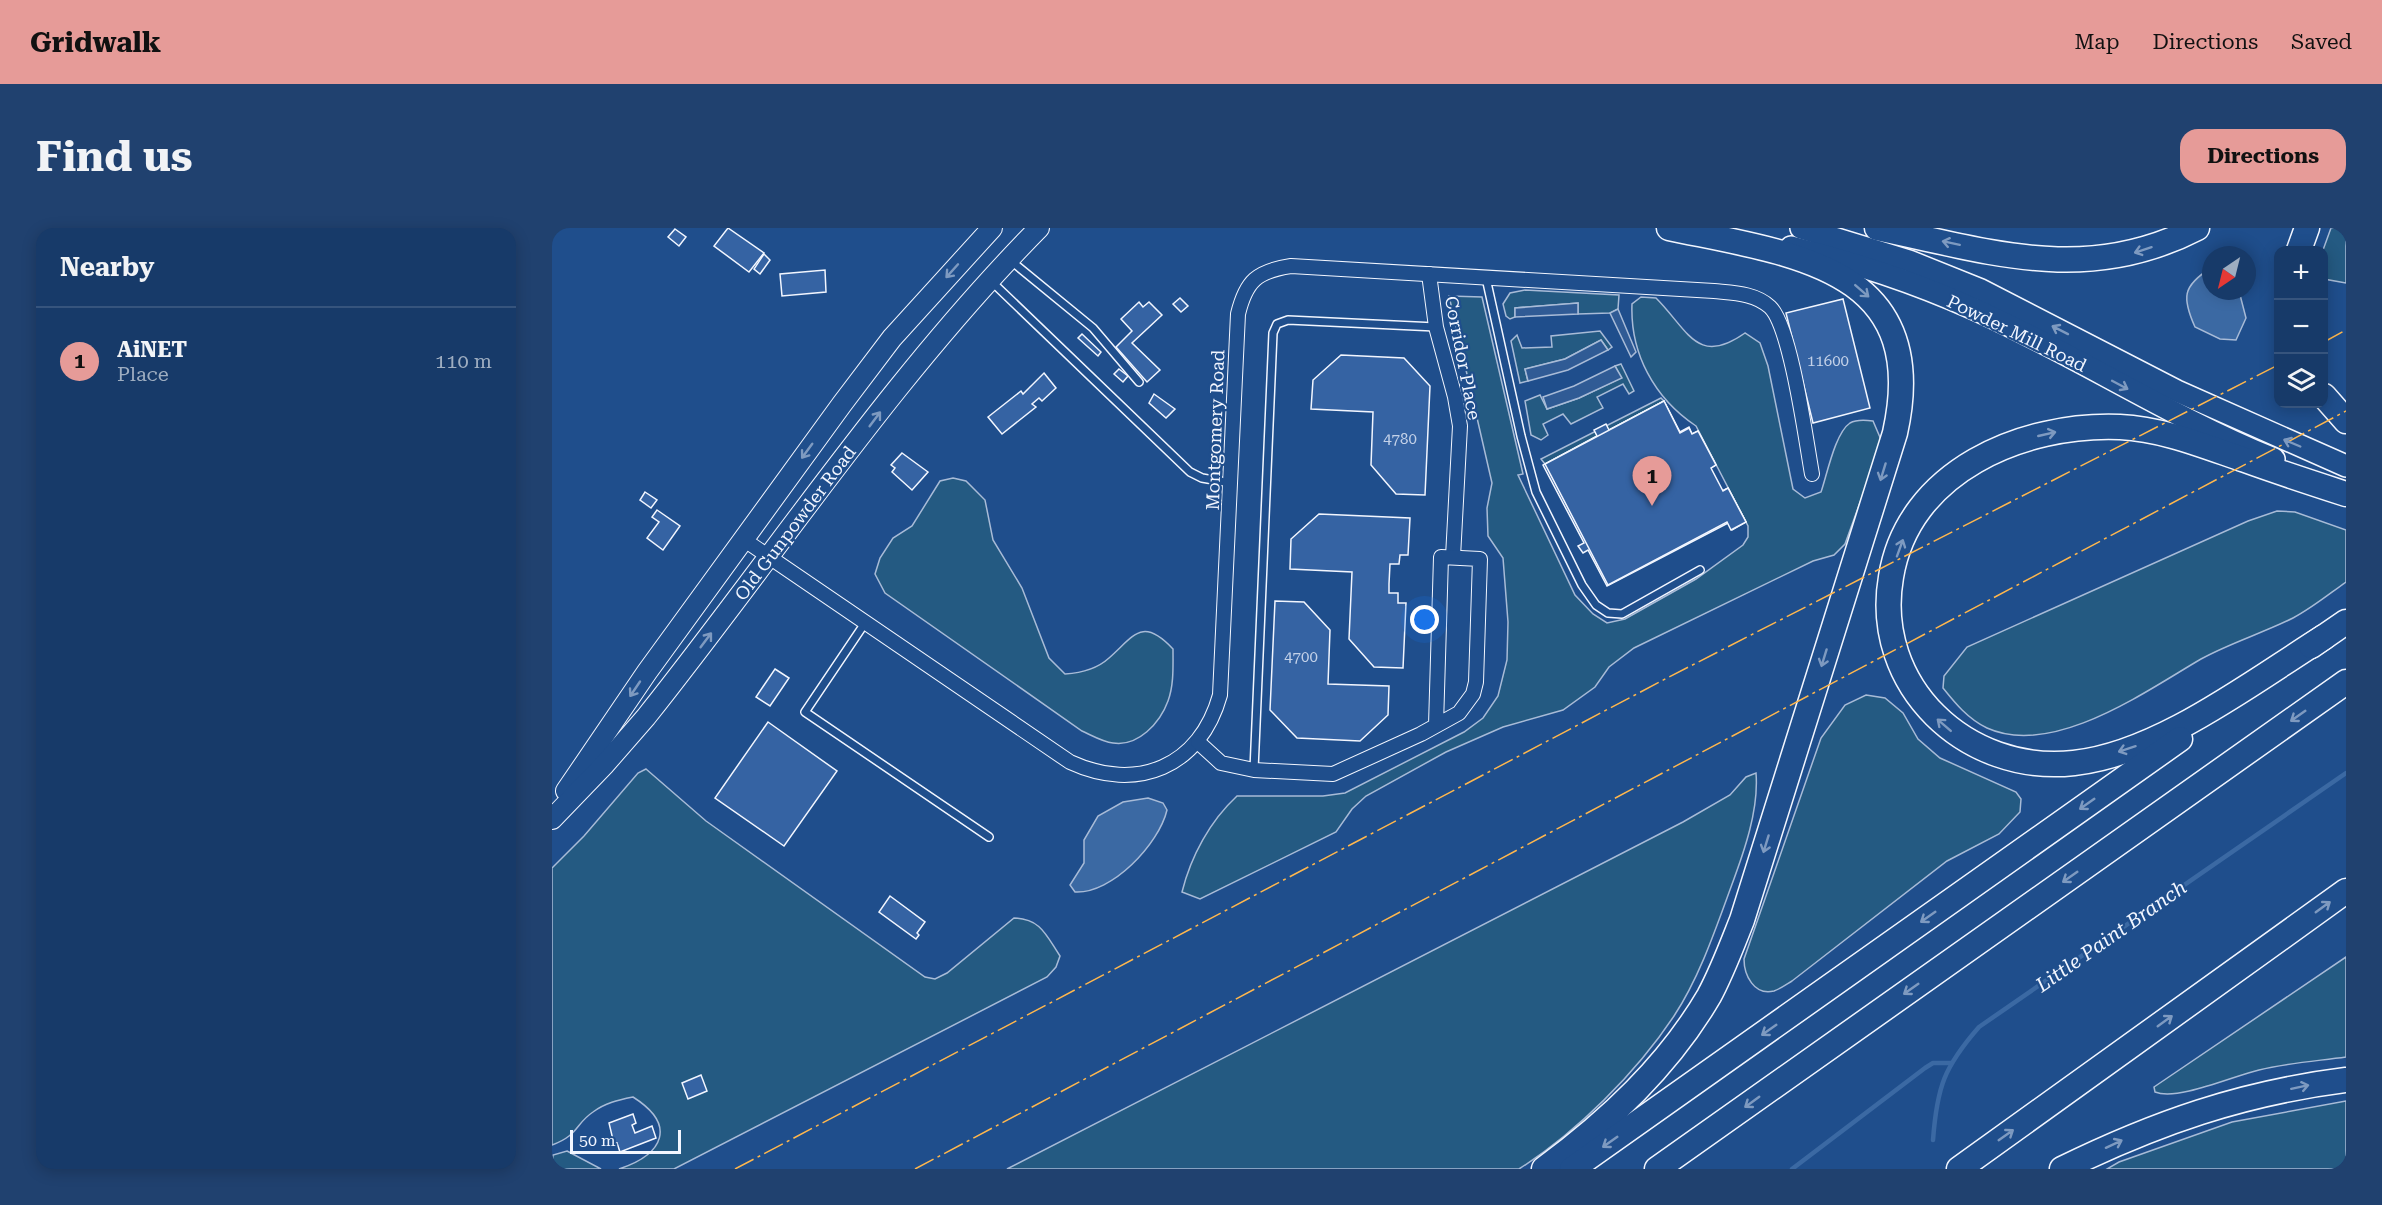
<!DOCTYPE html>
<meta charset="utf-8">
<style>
body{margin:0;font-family:"Roboto Serif",serif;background:#20416f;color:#f1f3f6}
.controls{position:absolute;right:18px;top:18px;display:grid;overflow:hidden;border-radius:12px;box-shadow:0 3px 15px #0003}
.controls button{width:54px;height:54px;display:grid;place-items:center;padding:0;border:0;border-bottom:2px solid #36547d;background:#173a69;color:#f1f3f6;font:30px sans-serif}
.compass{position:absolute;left:1650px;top:18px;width:54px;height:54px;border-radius:50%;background:#173a69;box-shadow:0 3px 15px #0003;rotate:215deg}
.scale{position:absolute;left:18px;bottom:15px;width:111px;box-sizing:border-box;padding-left:6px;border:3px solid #f2f6ff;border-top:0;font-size:16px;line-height:21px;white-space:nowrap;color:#f2f6ff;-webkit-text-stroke:4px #1f4e8c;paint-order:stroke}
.you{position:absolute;left:873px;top:392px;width:21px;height:21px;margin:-15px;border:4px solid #fff;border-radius:50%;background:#1a73e8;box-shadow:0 0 0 9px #1a73e833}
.badge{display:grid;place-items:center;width:39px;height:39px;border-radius:50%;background:#e69b98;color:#111;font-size:20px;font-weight:700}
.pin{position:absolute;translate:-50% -50px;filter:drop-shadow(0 2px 3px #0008)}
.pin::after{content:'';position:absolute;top:32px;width:21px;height:18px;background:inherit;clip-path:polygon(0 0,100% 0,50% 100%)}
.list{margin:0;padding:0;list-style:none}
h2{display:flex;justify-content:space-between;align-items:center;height:78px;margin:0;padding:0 24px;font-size:26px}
h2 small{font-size:20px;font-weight:400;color:#9eadc0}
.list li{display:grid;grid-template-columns:39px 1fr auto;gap:18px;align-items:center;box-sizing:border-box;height:108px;padding:0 24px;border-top:2px solid #36547d}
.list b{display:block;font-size:22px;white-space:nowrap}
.list p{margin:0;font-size:20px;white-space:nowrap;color:#9eadc0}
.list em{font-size:20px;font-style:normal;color:#9eadc0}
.icon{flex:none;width:33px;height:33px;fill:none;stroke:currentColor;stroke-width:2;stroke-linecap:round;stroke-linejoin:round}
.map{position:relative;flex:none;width:1794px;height:941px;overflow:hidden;border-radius:18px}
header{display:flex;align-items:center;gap:36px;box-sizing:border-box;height:84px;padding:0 30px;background:#e69b98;color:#111}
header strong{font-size:28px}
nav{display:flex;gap:33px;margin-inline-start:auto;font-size:21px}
.intro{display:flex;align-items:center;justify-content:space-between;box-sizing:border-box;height:144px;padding:0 36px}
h1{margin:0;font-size:42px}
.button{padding:15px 27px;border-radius:18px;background:#e69b98;color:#111;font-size:21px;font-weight:700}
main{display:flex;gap:36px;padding:0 36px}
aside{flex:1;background:#173a69;border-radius:18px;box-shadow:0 3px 15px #0003}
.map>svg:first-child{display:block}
.green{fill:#245a82;stroke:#a8bbd7;stroke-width:1.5}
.parking{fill:#305b95;stroke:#a8bbd7;stroke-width:1.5}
.water{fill:#3b69a3;stroke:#a8bbd7;stroke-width:1.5}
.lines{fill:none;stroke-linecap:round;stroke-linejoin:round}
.stream{stroke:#3b69a3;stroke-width:4.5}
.building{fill:#3563a3;stroke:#f2f6ff;stroke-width:1.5}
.service-casing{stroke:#f2f6ff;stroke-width:10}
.minor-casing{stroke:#f2f6ff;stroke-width:16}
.secondary-casing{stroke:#f2f6ff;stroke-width:22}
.primary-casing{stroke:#f2f6ff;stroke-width:24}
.motorway-casing{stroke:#f2f6ff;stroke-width:27}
.service{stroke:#1f4e8c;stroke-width:7}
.minor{stroke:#1f4e8c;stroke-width:14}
.secondary{stroke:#1f4e8c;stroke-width:20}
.primary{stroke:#1f4e8c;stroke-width:21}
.motorway{stroke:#1f4e8c;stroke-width:24}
.power{stroke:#ffb74d;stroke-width:1.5;stroke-dasharray:21 4.5 3 4.5;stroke-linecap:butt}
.oneway{stroke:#7e9ac0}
.labels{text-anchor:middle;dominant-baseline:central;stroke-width:4.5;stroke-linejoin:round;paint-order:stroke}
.number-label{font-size:15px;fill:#c3d1e8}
.street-label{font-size:18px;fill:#f2f6ff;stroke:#1f4e8c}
.water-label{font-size:20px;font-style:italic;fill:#f2f6ff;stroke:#1f4e8c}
</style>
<header>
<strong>Gridwalk</strong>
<nav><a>Map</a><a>Directions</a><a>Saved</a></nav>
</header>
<div class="intro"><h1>Find us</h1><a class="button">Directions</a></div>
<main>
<aside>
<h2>Nearby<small></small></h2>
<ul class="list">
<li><span class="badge">1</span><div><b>AiNET</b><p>Place</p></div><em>110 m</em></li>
</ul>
</aside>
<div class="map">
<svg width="1794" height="941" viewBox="0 0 1794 941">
<rect width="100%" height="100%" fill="#1f4e8c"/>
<g class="green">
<path d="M 1779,0 L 1794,0 L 1794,55 L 1772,51 L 1771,22 Z"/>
<path d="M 973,62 L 1067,67 L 1066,81 L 1058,85 L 1026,86 L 1026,75 L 963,80 L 963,89 L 958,91 L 954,88 L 951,76 L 958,65 Z"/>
<path d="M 897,68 L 930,69 L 971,246 L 966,247 L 1023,367 L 1041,386 L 1055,395 L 1073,391 L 1144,351 L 1191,317 L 1196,309 L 1196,298 L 1144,198 C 1102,170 1078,125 1080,76 L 1089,69 L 1104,70 C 1136,102 1145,139 1193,105 L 1208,115 L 1216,138 L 1241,261 L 1253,270 L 1269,264 C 1275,247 1283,205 1298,195 C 1305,191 1314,192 1321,193 L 1330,214 L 1293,316 L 1282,327 L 1261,333 L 1082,420 L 1057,439 L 1043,459 L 1011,482 L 951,499 L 894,524 L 814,568 L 800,581 L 784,604 L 648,671 L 630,664 C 639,628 658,593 685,568 L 771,568 L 793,565 L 912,504 L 931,490 L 946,468 L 955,432 L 956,394 L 951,330 L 936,308 L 935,280 L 940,255 Z"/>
<path d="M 1048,103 L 1060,119 L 1056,122 L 1049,112 L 1013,131 L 973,141 L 976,153 L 968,155 L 959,113 L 965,107 L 970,120 L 1000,119 L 999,108 Z"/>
<path d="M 1069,136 L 1082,163 L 1077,166 L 1071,156 L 1045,169 L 1051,180 L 1019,196 L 1011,186 L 991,196 L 996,207 L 989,212 L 979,207 L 973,173 L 988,167 L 995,181 L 1027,170 L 1069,150 L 1063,138 Z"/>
<path d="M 1109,170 L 1112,173 L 993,236 L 989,231 Z"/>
<path d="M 401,250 L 414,253 L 433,272 L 441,312 L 470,360 L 497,430 L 513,446 C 529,445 545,441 557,430 C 582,408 590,388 621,421 C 621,438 622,457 616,473 C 608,495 586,519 561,515 C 551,514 539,507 530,503 L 333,365 L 323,346 L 328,330 L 341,310 L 360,298 L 388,253 Z"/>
<path d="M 1725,283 L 1743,284 L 1794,302 L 1794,354 C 1777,366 1760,380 1741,390 C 1711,405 1678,415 1649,431 C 1594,463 1501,530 1435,500 C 1416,491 1403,475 1391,460 L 1392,448 L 1415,419 L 1696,293 Z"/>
<path d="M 1314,467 L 1333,470 L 1351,485 L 1366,511 L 1388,530 L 1464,564 L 1469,571 L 1468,584 L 1447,606 L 1395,633 L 1240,753 C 1235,756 1228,761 1222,763 C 1202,768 1192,747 1192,731 L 1269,510 L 1293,477 Z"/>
<path d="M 94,541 L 154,593 L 373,749 L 383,751 L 395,745 L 462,690 C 489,691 494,707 508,728 L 504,739 L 495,749 L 122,941 L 67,941 C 112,926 125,897 81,869 C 66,872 53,875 41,884 C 23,896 27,907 0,917 L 0,640 L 32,608 L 86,545 Z"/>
<path d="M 1204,545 C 1207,582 1192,624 1179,659 C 1163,703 1147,750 1122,788 C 1084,845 1024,905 967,941 L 455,941 L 1131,594 L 1178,567 L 1194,549 Z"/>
<path d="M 1794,729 L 1794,829 C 1765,833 1735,835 1707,842 C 1681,848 1626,873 1603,864 L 1602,859 Z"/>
<path d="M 1794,873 L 1794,941 L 1555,941 L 1567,934 L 1680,894 Z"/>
<path d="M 15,923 L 49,941 L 0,941 L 1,927 Z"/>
</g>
<g class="parking">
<path d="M 1026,75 L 1026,86 L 963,89 L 963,80 Z"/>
<path d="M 1066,81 L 1084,124 L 1079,129 L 1058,85 Z"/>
<path d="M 1049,112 L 1056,122 L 1016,142 L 976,153 L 973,141 L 1013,131 Z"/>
<path d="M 1063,138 L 1070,150 L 1027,170 L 995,181 L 991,169 L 1022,158 Z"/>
</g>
<g class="water">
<path d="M 1659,40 L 1659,63 L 1687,63 L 1694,90 L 1684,112 L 1668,111 L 1643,99 C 1630,70 1630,58 1659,40 Z"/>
<path d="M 596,570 L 611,575 L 615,582 C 607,616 560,666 523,664 L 518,657 L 532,635 L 532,612 L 546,588 L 571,574 Z"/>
</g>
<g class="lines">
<g class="stream">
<path d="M 1381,912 C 1385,859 1392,839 1427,799 L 1794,545"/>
<path d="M 1240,941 L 1373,840 L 1381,835 L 1399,835"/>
</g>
</g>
<g class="building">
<path d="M 176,0 L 212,25 L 197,44 L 162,18 Z"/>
<path d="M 123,1 L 134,9 L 127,18 L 116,9 Z"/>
<path d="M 212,26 L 218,32 L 208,46 L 202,41 Z"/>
<path d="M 273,42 L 274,64 L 230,68 L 228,46 Z"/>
<path d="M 628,70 L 636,78 L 629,84 L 621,76 Z"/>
<path d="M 1291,71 L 1318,180 L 1261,195 L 1234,85 Z"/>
<path d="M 587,74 L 591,79 L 597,74 L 610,87 L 580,115 L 608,142 L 595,154 L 564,119 L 580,103 L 569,91 Z"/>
<path d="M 530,106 L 549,124 L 546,128 L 526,110 Z"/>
<path d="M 789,127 L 852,130 L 878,158 L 873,267 L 844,266 L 819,237 L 821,184 L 759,181 L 761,152 Z"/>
<path d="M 567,141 L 576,148 L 571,154 L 562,146 Z"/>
<path d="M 492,145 L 504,160 L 490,173 L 487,170 L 480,176 L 484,179 L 450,206 L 436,189 L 469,163 L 471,166 Z"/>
<path d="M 602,166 L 623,181 L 614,190 L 597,175 Z"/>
<path d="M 1112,173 L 1128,204 L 1137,199 L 1140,206 L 1146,203 L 1164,237 L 1158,240 L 1170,263 L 1176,260 L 1194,294 L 1180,302 L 1176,295 L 1055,358 L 1036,322 L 1031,325 L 1026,318 L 1032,315 L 991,237 L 1045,208 L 1042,202 L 1054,196 L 1057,202 Z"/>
<path d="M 1112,173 L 1128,205 L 1137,200 L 1140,206 L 1146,203 L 1164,237 L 1159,240 L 1171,263 L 1176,260 L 1194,294 L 1179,302 L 1175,294 L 1056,357 L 993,236 Z"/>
<path d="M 350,225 L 376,244 L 360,262 L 340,244 L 343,240 L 339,237 Z"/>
<path d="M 93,264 L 105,272 L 99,280 L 88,272 Z"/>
<path d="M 105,282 L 128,298 L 111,322 L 95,310 L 107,294 L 100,289 Z"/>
<path d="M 767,286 L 858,290 L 856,327 L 848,327 L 847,336 L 838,336 L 837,356 L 837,365 L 846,365 L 846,375 L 854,375 L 851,440 L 822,439 L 797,411 L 800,344 L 738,341 L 739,311 Z"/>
<path d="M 723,373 L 752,374 L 778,402 L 776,456 L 837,458 L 836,487 L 808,513 L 745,510 L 718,482 Z"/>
<path d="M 223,441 L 237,450 L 218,478 L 204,469 Z"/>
<path d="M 216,494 L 285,543 L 232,618 L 163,570 Z"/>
<path d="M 338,668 L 373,694 L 365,705 L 367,707 L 364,711 L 327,684 Z"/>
<path d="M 149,847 L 155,863 L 136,871 L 130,855 Z"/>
<path d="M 81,886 L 84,895 L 80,897 L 83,905 L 100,898 L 104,910 L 68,924 L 65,915 L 62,916 L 57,895 Z"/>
</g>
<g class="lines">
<g class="service-casing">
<g id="service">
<path d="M 458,32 L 541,100 L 587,154"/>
<path d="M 934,50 L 969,208 L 984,264 L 1030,357 L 1044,377 L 1056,385 L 1070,386 L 1148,342"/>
<path d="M 439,53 L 638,244 L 650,250 L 679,255"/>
<path d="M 313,395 L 253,484 L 437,609"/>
<path d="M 702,542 L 721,105 L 725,96 L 736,92 L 884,99"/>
</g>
</g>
<g class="minor-casing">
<g id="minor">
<path d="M 877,46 L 884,99 L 903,169 L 908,198 L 901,329"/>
<path d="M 191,311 L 518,534 C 585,565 648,539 668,467 L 686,86 C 694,53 705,43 739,38 L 1162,63 C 1181,65 1203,65 1218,79 C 1239,99 1254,213 1260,246"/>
<path d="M 646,514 L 669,535 L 702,542 L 781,546 L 869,506 L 907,485 L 921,466 L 924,454 L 928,331 L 889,329 L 884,497"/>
</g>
</g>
<g class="secondary-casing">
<g id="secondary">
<path d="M 14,563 L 95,444 L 290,176 L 340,110 L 440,0"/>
<path d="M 0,591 L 53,536 L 94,489 C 224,326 340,149 487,0"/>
</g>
</g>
<g class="primary-casing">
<g id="primary">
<path d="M 1249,0 L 1357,33 L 1429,62 L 1625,163 L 1794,238"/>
<path d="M 1239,19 C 1301,34 1362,54 1420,80 C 1523,126 1618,189 1722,231"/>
</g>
</g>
<g class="motorway-casing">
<g id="motorway">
<path d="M 1325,0 C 1439,24 1535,57 1645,0"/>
<path d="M 1747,22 L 1755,0"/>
<path d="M 1772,168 L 1794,193"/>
<path d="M 1772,409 C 1700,454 1607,526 1522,535 C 1415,547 1320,458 1339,349 C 1356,243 1471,195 1568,199 C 1611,201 1652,218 1693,232 C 1726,244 1760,255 1794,266"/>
<path d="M 1759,418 L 1794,394"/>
<path d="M 992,941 C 1057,893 1116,838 1157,768 C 1170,744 1180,717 1190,692 L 1343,205 C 1380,38 1240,26 1117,0"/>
<path d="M 1020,941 L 1628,511"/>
<path d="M 1105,941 L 1794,454"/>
<path d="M 1407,941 L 1794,663"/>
<path d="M 1510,941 C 1604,895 1690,865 1794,852"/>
</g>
</g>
<use href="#service" class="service"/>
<use href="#minor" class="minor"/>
<use href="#secondary" class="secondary"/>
<use href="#primary" class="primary"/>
<use href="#motorway" class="motorway"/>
<g class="power">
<path d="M 1772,114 L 1794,102"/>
<path d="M 183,941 L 1117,449 L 1726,137"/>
<path d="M 363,941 L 1794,183"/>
</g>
</g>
<defs><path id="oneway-shaft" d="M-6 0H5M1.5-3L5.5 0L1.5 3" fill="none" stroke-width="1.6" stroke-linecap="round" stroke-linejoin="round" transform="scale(1.5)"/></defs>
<g class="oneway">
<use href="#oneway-shaft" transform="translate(1399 15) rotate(-168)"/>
<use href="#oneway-shaft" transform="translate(1591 22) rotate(162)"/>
<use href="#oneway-shaft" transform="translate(400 43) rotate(132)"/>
<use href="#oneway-shaft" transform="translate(1310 63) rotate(41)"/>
<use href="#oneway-shaft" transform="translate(1508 102) rotate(-153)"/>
<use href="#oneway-shaft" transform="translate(1568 157) rotate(28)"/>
<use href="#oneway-shaft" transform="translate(323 191) rotate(-53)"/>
<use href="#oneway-shaft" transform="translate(1495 206) rotate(-13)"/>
<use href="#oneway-shaft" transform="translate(1740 215) rotate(-157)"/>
<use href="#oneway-shaft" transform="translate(255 223) rotate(126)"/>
<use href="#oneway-shaft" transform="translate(1331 244) rotate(107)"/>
<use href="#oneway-shaft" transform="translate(1348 320) rotate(-70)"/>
<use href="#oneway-shaft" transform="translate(154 412) rotate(-53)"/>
<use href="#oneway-shaft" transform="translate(1272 430) rotate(107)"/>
<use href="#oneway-shaft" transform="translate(83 461) rotate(124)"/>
<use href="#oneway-shaft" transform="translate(1746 488) rotate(145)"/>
<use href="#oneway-shaft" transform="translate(1392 497) rotate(-139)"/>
<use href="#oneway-shaft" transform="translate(1575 521) rotate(162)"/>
<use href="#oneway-shaft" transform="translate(1535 576) rotate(145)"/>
<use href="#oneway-shaft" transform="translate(1214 616) rotate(107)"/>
<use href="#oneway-shaft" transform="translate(1518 649) rotate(145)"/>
<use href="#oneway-shaft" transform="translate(1771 679) rotate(-36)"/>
<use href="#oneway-shaft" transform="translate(1376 689) rotate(145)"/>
<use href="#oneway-shaft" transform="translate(1359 761) rotate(145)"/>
<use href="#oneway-shaft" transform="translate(1613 793) rotate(-36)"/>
<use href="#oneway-shaft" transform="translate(1217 802) rotate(145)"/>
<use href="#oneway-shaft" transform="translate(1748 859) rotate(-12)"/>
<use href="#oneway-shaft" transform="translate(1200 874) rotate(144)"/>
<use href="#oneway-shaft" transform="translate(1454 907) rotate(-35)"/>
<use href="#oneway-shaft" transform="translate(1058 914) rotate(145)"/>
<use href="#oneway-shaft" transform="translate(1562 916) rotate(-25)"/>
</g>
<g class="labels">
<g class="number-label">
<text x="1276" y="133">11600</text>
<text x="848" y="211">4780</text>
<text x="749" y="429">4700</text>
</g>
<g class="street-label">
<text transform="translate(1465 105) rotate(26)">Powder Mill Road</text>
<text transform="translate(911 130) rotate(79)">Corridor Place</text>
<text transform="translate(663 202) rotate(-88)">Montgomery Road</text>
<text transform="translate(243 295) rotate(-53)">Old Gunpowder Road</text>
</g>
<g class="water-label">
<text transform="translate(1559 708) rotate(-35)">Little Paint Branch</text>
</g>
</g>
</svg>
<div class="controls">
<button>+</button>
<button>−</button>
<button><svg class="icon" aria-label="layers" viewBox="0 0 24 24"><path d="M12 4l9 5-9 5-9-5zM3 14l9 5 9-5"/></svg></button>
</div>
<svg class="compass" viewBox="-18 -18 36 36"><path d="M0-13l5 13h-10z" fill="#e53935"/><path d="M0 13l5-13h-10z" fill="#9eadc0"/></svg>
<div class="scale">50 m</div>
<div class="you"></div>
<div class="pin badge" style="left:1100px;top:278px">1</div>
</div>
</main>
